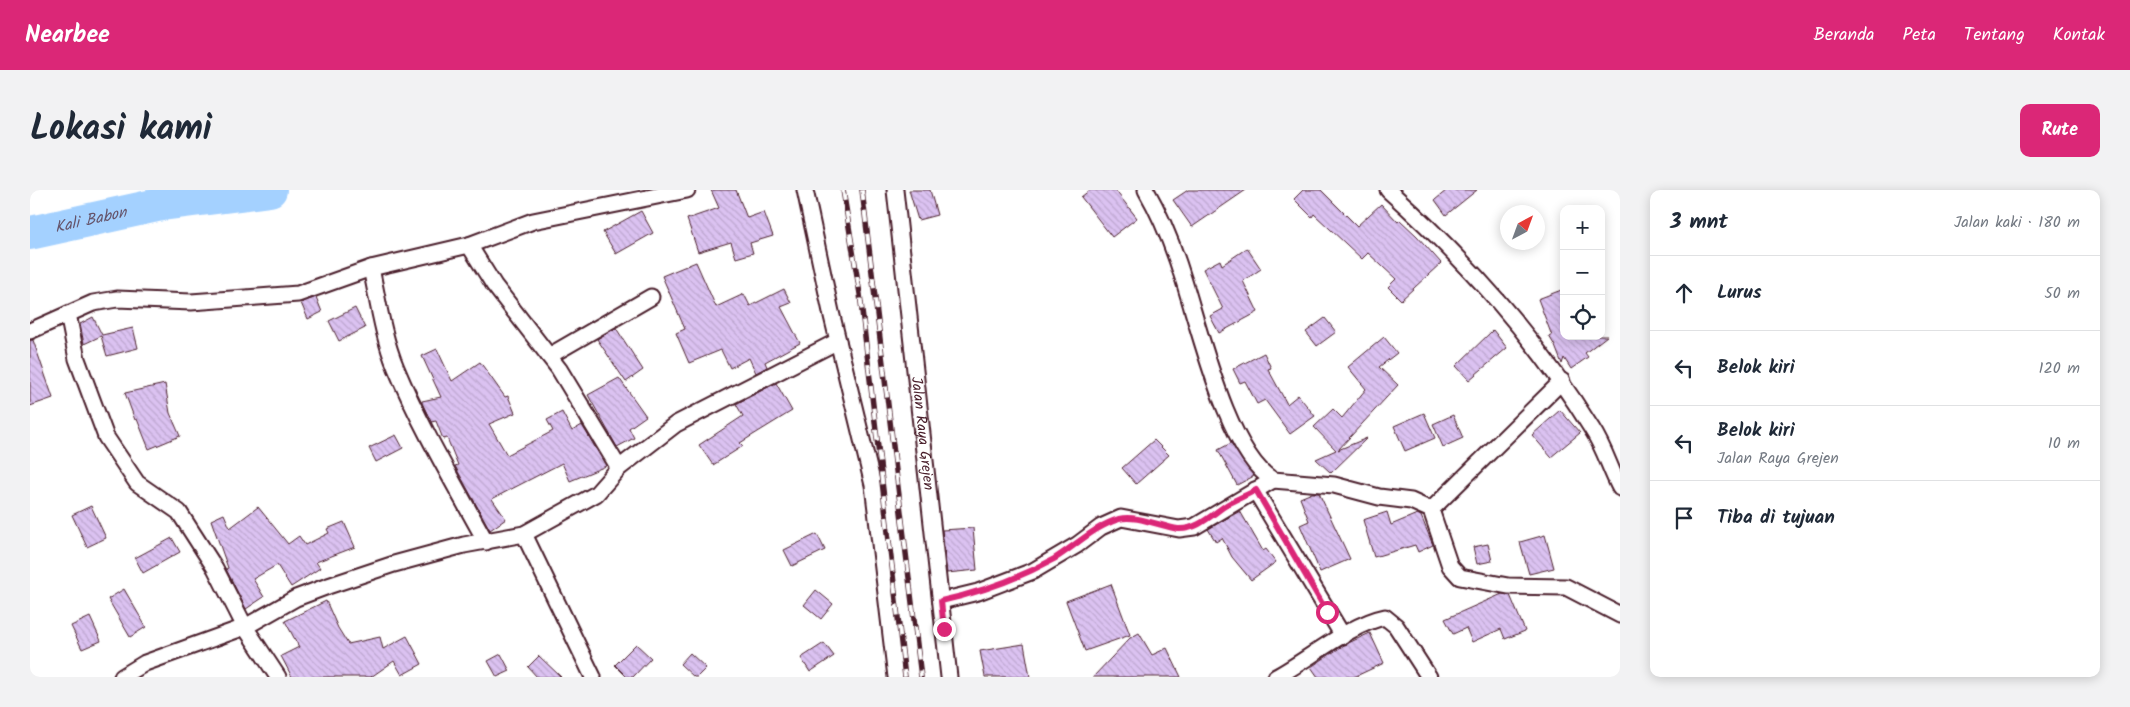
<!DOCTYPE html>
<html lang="id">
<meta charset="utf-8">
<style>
body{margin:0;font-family:Kalam,sans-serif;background:#f2f2f3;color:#1f2937}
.controls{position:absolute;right:15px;top:15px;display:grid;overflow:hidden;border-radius:10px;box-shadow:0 2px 12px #0003}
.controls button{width:45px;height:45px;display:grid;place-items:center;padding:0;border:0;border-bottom:1px solid #e0e1e3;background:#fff;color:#1f2937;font:25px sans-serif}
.compass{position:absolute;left:1470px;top:15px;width:45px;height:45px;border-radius:50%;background:#fff;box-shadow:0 2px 12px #0003;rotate:41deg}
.stop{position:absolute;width:15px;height:15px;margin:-11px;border:4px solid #db2777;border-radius:50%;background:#fff}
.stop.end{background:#db2777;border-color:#fff;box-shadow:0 1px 5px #0008}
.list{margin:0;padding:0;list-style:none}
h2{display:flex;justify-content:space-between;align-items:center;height:65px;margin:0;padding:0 20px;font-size:21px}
h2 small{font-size:16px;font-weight:400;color:#747a83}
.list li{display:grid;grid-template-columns:32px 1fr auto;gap:15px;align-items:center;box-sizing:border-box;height:75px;padding:0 20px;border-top:1px solid #e0e1e3}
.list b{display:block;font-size:19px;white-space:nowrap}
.list p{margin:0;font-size:16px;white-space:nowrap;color:#747a83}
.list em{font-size:16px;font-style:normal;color:#747a83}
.icon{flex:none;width:28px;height:28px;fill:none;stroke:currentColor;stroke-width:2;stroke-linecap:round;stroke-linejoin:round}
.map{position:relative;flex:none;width:1590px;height:487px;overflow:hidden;border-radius:10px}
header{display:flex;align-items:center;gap:30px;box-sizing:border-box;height:70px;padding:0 25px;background:#db2777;color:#fff}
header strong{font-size:24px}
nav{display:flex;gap:28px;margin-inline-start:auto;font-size:18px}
.intro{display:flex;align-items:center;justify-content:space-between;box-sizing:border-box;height:120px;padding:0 30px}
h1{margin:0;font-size:35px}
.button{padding:12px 22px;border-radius:10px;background:#db2777;color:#fff;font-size:18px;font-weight:700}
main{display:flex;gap:30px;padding:0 30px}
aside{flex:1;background:#fff;border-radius:10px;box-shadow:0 2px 12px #0003}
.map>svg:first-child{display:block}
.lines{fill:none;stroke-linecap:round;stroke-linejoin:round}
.river{stroke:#a4d1ff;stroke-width:34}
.building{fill:url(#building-back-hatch);stroke:#4a1f2b}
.street-casing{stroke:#4a1f2b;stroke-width:19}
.street{stroke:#fff;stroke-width:15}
.rail-casing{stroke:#4a1f2b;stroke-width:5.5}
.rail{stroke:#fff;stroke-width:4;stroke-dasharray:11;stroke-linecap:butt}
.route{stroke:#db2777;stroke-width:6}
.labels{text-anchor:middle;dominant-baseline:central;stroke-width:4.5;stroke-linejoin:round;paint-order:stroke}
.street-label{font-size:15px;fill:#4a1f2b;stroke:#fff}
.water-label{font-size:16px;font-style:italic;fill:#65546b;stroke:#fff}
</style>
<header>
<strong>Nearbee</strong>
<nav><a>Beranda</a><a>Peta</a><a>Tentang</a><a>Kontak</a></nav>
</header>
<div class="intro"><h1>Lokasi kami</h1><a class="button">Rute</a></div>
<main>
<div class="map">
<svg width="1590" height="487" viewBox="0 0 1590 487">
<defs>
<pattern id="building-back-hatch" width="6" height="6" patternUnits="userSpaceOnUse" patternTransform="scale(1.25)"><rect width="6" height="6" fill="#dbc2f1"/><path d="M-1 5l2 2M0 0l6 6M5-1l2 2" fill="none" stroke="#bda6cf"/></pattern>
</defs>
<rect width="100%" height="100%" fill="#fff"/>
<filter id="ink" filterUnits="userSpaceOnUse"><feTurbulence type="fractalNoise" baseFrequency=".02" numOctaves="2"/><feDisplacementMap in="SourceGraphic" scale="10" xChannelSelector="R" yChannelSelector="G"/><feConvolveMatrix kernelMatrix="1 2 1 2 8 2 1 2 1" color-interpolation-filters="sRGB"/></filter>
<g filter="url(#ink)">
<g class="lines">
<path class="river" id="s1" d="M 0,43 L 132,14 L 240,0"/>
</g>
<g class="building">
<path d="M 681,0 L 706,0 L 717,28 L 734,22 L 743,46 L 720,53 L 723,63 L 706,68 L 701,52 L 668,62 L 657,29 L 689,18 Z"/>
<path d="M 879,0 L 900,0 L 907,25 L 888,30 Z"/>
<path d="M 1060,0 L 1085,0 L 1107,28 L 1082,47 L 1051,7 Z"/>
<path d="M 1158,0 L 1216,0 L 1162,37 L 1143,10 Z"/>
<path d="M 1273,0 L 1291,0 L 1327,36 L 1351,14 L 1368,32 L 1370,30 L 1387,46 L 1411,73 L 1371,110 L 1358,97 L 1366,89 L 1338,63 L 1332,69 L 1284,24 L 1282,27 L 1264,9 Z"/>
<path d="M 1417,0 L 1447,0 L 1416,25 L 1405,10 Z"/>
<path d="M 611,21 L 623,43 L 586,64 L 573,42 Z"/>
<path d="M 1217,58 L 1231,79 L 1213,91 L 1228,122 L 1189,143 L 1180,126 L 1193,119 L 1173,79 L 1190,70 L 1192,75 Z"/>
<path d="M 666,72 L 686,117 L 714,104 L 720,116 L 754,99 L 761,113 L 751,117 L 770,153 L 735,172 L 737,177 L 726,183 L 719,168 L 700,178 L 691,160 L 659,173 L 646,143 L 655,139 L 632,86 Z"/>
<path d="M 1534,99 L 1534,146 L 1577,146 L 1555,163 L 1558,167 L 1541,179 L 1534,168 L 1532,174 L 1525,156 L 1519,146 L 1522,146 L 1508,109 Z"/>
<path d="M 286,107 L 292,122 L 278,129 L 271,113 Z"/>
<path d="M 325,118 L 335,138 L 309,151 L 299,131 Z"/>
<path d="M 63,127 L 72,145 L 103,138 L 108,158 L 77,166 L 71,146 L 54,154 L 50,134 Z"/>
<path d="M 1295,128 L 1306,142 L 1287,156 L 1276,142 Z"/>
<path d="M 586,138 L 613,180 L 596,192 L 567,149 Z"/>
<path d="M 1463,140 L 1477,158 L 1439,190 L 1426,176 Z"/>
<path d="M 1354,147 L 1367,163 L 1349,177 L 1368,195 L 1308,260 L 1337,248 L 1301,283 L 1286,269 L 1306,260 L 1284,237 L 1303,219 L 1312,228 L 1336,199 L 1318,177 Z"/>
<path d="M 0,150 L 3,150 L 23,208 L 0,216 Z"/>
<path d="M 407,159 L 422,191 L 450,172 L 475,207 L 478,206 L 485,223 L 459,234 L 477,265 L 523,241 L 517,230 L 532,222 L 542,241 L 552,235 L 576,276 L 540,291 L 532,273 L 462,309 L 476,329 L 460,340 L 425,276 L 428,275 L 417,248 L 413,249 L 406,231 L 401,232 L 392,213 L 392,211 L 411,207 L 392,166 Z"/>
<path d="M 1234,163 L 1241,178 L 1238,179 L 1257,214 L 1268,205 L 1285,226 L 1260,244 L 1235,210 L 1227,214 L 1215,191 L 1210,193 L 1203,179 Z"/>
<path d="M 589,188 L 616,226 L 599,238 L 604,248 L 587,257 L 558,205 Z"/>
<path d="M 746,193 L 762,221 L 710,253 L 713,256 L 683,275 L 669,255 L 713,226 L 706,214 Z"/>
<path d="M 135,194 L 140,223 L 150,246 L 119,259 L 107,229 L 105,230 L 95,203 Z"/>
<path d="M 1530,220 L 1550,243 L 1521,267 L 1502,245 Z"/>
<path d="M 1394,223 L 1405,248 L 1375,261 L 1364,236 Z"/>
<path d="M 1423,225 L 1433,248 L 1413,257 L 1403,234 Z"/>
<path d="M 366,245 L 373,258 L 346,272 L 339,258 Z"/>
<path d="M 1124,250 L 1139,265 L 1106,294 L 1092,278 Z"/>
<path d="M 1201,253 L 1224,286 L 1207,295 L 1188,260 Z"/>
<path d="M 1282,303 L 1289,303 L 1320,369 L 1290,382 L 1270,335 L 1279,331 L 1270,308 Z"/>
<path d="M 61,316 L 76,348 L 57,357 L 42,325 Z"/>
<path d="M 228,317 L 258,354 L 269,346 L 275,355 L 299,343 L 297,339 L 314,332 L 325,357 L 286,372 L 290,378 L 261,397 L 247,375 L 223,389 L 234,407 L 216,419 L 196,379 L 198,378 L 181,330 L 194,324 L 200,338 Z"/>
<path d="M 1210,321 L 1233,361 L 1236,359 L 1246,372 L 1221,390 L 1202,367 L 1192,348 L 1186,352 L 1178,339 Z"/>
<path d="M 1357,322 L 1361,335 L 1387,324 L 1391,326 L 1403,355 L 1388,362 L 1385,355 L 1344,367 L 1333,330 Z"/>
<path d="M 943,338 L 947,380 L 917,383 L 912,340 Z"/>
<path d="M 787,344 L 795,360 L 762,376 L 754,360 Z"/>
<path d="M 1515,345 L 1524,378 L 1499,384 L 1490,352 Z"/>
<path d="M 142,348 L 150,362 L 113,383 L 105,368 Z"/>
<path d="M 1458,354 L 1462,371 L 1447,374 L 1443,357 Z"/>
<path d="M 1081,394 L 1100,445 L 1055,461 L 1036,411 Z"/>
<path d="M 94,399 L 116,437 L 100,447 L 78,409 Z"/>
<path d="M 786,400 L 803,414 L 791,429 L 774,415 Z"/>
<path d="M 1472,404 L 1480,405 L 1495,441 L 1475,449 L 1471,439 L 1442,452 L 1436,438 L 1423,444 L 1415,429 Z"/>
<path d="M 296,411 L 308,438 L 318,454 L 350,447 L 353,459 L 377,446 L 392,474 L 372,485 L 364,471 L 341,487 L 262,487 L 251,466 L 269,457 L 255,431 Z"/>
<path d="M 60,427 L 71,451 L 52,459 L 41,436 Z"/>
<path d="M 1109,443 L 1122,465 L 1137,458 L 1151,487 L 1063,487 L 1100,448 Z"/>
<path d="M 1340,443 L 1354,473 L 1324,487 L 1288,487 L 1281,477 L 1314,455 Z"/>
<path d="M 794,453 L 804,466 L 780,482 L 771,468 Z"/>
<path d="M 606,454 L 621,468 L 603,487 L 597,487 L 585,475 Z"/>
<path d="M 994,454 L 1000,487 L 955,487 L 950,461 Z"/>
<path d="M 660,463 L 676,478 L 667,487 L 664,487 L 650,474 Z"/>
<path d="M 471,464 L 480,481 L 467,487 L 458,471 Z"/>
<path d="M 509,466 L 531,487 L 507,487 L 498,477 Z"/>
</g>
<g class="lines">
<g class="street-casing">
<g id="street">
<path d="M 775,0 L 801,122 L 843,295 L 866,487"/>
<path id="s2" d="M 865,0 L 919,487"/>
<path d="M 1116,0 C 1131,26 1144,59 1153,88 C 1169,137 1198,264 1243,290 L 1304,295 L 1349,307 L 1381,311 L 1401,320 L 1420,376 L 1430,387 L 1478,396 L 1536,397 L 1590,425"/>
<path d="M 1358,0 C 1438,72 1505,147 1562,239 C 1574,257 1580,279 1590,298"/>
<path d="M 439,55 L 464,95 L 529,179 L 589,278"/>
<path d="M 341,78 C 348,111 353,147 366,178 C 391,238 425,295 456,352"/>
<path d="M 38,124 L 47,169 L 76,247 L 107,293 L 149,322 L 185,378 L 215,437 L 248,487"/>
<path d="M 0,141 L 63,113 L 87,109 L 161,112 L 268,104 L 341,78 L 439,55 L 503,31 L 657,0"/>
<path d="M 519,166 L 621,107"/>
<path d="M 1225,300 L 1313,446"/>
<path d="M 1401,320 L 1532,191"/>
<path d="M 494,344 L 563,487"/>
<path d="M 911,411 L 948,402 L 1003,381 L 1047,355 L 1071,337 L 1091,328 L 1149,339 L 1164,337 L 1243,290"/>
<path d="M 92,487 L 115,473 L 215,437 L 266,408 L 298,396 L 364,374 L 434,355 L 494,344 L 566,304 L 589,278 L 646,234 L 808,151"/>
<path d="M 1246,487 C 1278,470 1320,434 1355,427 L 1366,436 L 1399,487"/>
</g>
</g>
<use href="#street" class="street"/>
<g class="rail-casing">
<g id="rail">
<path d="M 813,0 L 830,104 L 875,487"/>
<path d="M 832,0 L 891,487"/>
</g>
</g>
<use href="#rail" class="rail"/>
</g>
</g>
<g class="lines" filter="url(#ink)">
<path class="route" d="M 914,439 L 911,411 C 951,402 988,389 1024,369 C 1045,356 1065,336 1089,329 C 1105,324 1132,337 1148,339 C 1169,340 1183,323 1198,314 C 1207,309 1217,305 1226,300 L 1297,422"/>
</g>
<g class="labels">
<g class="street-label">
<text stroke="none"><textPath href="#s2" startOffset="245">Jalan Raya Grejen</textPath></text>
</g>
<g class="water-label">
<text stroke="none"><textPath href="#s1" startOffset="62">Kali Babon</textPath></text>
</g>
</g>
</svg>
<div class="controls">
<button>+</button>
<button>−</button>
<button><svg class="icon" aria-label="locate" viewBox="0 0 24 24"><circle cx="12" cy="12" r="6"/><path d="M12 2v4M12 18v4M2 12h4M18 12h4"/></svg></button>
</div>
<svg class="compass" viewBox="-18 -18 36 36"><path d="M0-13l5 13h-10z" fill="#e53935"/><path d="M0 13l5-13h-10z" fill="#747a83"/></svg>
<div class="stop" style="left:1297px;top:422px"></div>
<div class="stop end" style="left:914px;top:439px"></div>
</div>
<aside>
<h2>3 mnt<small>Jalan kaki · 180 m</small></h2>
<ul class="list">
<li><svg class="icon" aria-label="ahead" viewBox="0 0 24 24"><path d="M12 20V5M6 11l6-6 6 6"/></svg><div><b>Lurus</b></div><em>50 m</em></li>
<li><svg class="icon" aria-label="left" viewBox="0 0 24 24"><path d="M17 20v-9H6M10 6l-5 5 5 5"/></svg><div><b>Belok kiri</b></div><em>120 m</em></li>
<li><svg class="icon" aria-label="left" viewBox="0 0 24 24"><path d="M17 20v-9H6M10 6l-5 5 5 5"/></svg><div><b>Belok kiri</b><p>Jalan Raya Grejen</p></div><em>10 m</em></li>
<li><svg class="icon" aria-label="arrive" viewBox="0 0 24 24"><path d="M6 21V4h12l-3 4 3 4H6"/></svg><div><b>Tiba di tujuan</b></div></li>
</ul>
</aside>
</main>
